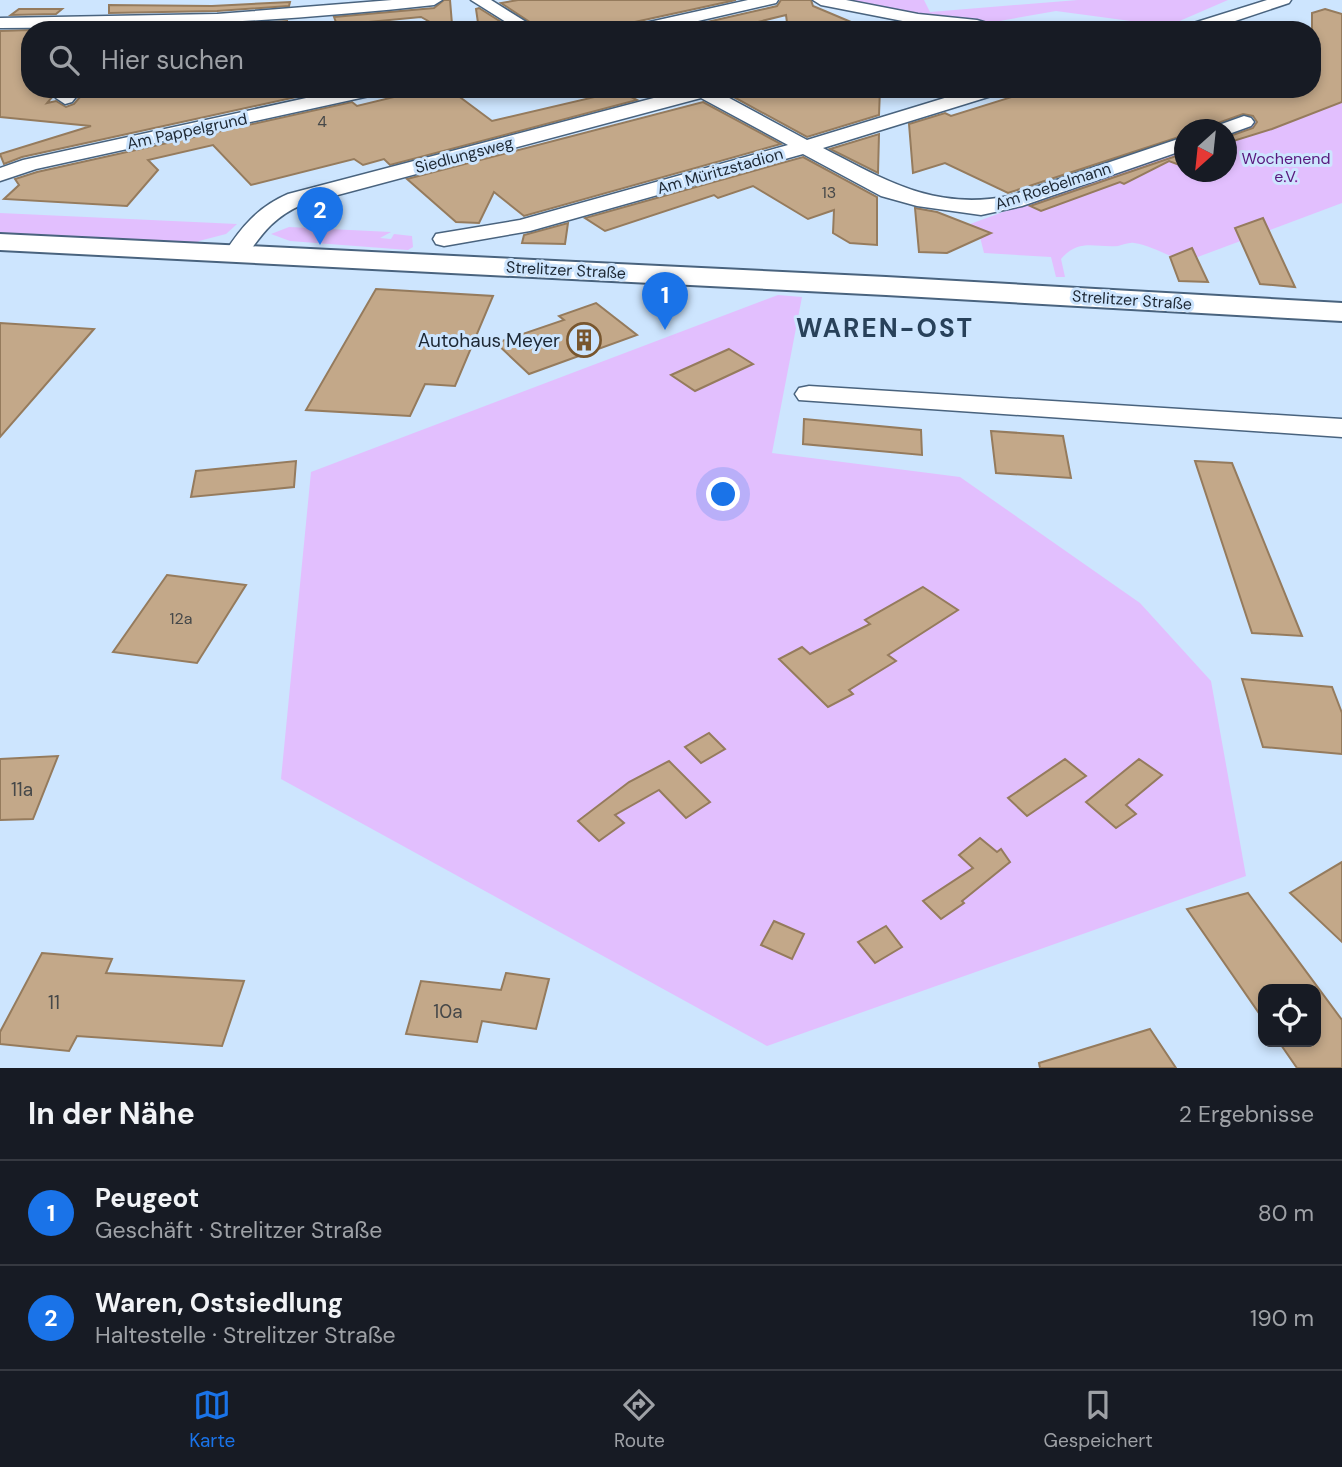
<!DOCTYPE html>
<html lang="de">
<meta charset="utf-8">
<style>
body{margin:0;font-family:"DM Sans",sans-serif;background:#242831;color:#f1f3f6}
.controls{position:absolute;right:21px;bottom:21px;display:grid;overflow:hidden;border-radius:14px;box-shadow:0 4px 10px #0003}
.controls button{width:63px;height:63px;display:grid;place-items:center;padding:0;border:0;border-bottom:2px solid #363941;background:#171b24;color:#f1f3f6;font:35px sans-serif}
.compass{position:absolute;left:1174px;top:119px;width:63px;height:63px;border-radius:50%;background:#171b24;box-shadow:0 4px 10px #0003;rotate:207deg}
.you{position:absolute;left:724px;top:495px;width:24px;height:24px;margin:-18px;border:5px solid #fff;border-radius:50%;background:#1a73e8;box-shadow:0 0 0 10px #1a73e833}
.badge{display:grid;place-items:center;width:46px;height:46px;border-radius:50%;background:#1a73e8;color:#fff;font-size:23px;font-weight:700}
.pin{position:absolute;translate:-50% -58px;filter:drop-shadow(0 2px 4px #0008)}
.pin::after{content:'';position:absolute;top:37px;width:24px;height:21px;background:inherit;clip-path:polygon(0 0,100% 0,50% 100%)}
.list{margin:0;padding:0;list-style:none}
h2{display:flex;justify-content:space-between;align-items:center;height:91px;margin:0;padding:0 28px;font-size:30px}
h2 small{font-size:23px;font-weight:400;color:#9ea1a6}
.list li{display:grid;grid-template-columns:46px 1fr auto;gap:21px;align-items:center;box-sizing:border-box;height:105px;padding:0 28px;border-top:2px solid #363941}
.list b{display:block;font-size:26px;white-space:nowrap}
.list p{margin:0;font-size:23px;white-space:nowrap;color:#9ea1a6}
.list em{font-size:23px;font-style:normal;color:#9ea1a6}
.icon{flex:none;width:38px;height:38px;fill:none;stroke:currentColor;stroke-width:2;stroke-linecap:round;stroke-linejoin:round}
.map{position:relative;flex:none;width:1342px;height:1068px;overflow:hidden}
.search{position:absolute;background:#171b24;box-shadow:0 4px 10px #0003;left:21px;right:21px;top:21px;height:77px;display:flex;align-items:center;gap:18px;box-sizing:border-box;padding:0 24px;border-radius:28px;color:#9ea1a6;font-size:26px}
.sheet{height:301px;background:#171b24}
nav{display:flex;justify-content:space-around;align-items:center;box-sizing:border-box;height:98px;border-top:2px solid #363941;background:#171b24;font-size:19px;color:#9ea1a6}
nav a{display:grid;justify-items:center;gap:4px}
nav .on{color:#1a73e8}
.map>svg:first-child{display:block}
.green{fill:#e2bffe}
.building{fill:#c3a889;stroke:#957b5d;stroke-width:2}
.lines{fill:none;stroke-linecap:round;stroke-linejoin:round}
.minor-casing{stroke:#49637e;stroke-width:3}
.major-casing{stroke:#49637e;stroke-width:4}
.minor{fill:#fff;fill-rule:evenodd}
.major{fill:#fff;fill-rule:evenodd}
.labels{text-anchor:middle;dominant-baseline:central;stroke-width:6;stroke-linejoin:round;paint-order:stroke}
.number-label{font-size:16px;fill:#464849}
.far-street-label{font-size:16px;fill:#1d2834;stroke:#cde5fe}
.far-park-label{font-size:16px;fill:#58187d;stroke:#cde5fe}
.poi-label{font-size:19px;fill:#1d2834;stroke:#cde5fe;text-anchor:end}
.near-number-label{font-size:19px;fill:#464849}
.district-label{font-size:26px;font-weight:bold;letter-spacing:2px;fill:#28415a;stroke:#cde5fe}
</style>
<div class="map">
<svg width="1342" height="1068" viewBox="0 0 1342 1068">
<rect width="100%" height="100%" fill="#cde5fe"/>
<g class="green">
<path d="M 821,0 L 924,0 L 930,12 L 1078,0 L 1228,0 L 1168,26 L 1056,11 L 977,25 Z"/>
<path d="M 1342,92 L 1342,203 L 1187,261 C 1169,258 1152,245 1134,243 C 1129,242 1123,245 1118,246 C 1095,248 1079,238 1061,259 L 1065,277 L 1056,277 L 1051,257 L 984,253 L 979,233 L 951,231 L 1184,146 L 1184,172 L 1226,172 L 1227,132 Z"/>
<path d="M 0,213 L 237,224 L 226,234 L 199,241 L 196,244 L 0,235 Z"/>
<path d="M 289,227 L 391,232 L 380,238 L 391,239 L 394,234 L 412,236 L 413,247 L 408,250 L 290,241 L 271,234 Z"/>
<path d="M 778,295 L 802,297 L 772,453 L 960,477 L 1140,603 L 1211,681 L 1246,876 L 767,1046 L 281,779 L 311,472 Z"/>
</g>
<g class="building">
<path d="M 444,0 L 450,0 L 452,24 L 439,27 L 421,17 L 337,25 L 334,17 L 434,8 Z"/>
<path d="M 518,0 L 736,0 L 635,22 L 625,30 L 542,30 L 501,3 Z"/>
<path d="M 781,0 L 811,0 L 813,6 L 870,30 L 788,30 L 786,15 L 725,30 L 672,30 L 777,6 Z"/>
<path d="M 290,2 L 289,6 L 217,11 L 109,13 L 109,5 L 212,6 Z"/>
<path d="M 479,8 L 514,30 L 479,30 L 476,9 Z"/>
<path d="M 19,9 L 62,9 L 56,14 L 11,15 Z"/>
<path d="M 1325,9 L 1342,14 L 1342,102 L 1272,129 L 1227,143 L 1227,137 L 1253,128 L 1257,122 L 1253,116 L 1243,114 L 1215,124 L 1211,130 L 1185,130 L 1185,135 L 1008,193 L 945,163 L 913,173 L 909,124 L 945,113 L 951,116 L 1037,89 L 1312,89 L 1312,13 Z"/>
<path d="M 287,21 L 286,30 L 109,30 L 217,25 Z"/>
<path d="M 30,30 L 30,89 L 59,89 L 47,103 L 56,101 L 66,107 L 74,104 L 80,97 L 115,89 L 333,89 L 22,157 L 4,164 L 0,154 L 91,126 L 0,117 L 0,31 Z"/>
<path d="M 427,89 L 449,89 L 492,121 L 620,91 L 637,100 L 390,165 L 384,159 L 363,165 L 354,159 L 251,185 L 213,145 L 148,160 L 158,170 L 127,206 L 4,199 L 19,185 L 15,179 L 37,172 L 352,102 L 357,106 Z"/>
<path d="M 753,89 L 880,89 L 879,115 L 807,137 L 730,95 Z"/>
<path d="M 703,102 L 781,144 L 524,216 L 494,192 L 479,223 L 456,222 L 407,179 Z"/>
<path d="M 879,134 L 878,173 L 830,149 Z"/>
<path d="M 1185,153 L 1185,167 L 1169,161 L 1124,184 L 1120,182 L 1041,211 L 1030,206 Z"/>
<path d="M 803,157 L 877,197 L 877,245 L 850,243 L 833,233 L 834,210 L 808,219 L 753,186 L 718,198 L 714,195 L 605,231 L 585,218 Z"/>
<path d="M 915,208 L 937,212 L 991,233 L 947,253 L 919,252 Z"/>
<path d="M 1263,218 L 1295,287 L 1260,284 L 1235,228 Z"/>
<path d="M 568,223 L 565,244 L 522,243 L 524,235 Z"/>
<path d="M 1192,248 L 1208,282 L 1179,281 L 1170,257 Z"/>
<path d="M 376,289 L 493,296 L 455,386 L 425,384 L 410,416 L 306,410 Z"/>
<path d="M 596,303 L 637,335 L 529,374 L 496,343 L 564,320 L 559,316 Z"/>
<path d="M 0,323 L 94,329 L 0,437 Z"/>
<path d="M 729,349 L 753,364 L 695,391 L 671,375 Z"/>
<path d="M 804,419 L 921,430 L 922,455 L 803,444 Z"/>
<path d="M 991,431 L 1063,436 L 1071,478 L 996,473 Z"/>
<path d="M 296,461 L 294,487 L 191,497 L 196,471 Z"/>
<path d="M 1195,461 L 1232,463 L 1302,636 L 1252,633 Z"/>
<path d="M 167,575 L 246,585 L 197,663 L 113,652 Z"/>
<path d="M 923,587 L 958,610 L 888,655 L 896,661 L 849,690 L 853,694 L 828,707 L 779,659 L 802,647 L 810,654 L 870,624 L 865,620 Z"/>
<path d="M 1242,679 L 1332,687 L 1342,713 L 1342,754 L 1263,747 Z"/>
<path d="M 709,733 L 725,749 L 701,763 L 685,747 Z"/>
<path d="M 58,756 L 33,819 L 0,820 L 0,759 Z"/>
<path d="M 1065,759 L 1086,776 L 1027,816 L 1008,798 Z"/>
<path d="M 1139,759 L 1162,775 L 1126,805 L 1136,814 L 1116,828 L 1086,802 Z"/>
<path d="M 669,761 L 710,802 L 686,818 L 659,790 L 615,815 L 624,823 L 599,841 L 578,821 L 629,782 Z"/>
<path d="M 980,838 L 997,852 L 1001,849 L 1010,862 L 962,901 L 964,903 L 941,919 L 923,901 L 973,868 L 959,855 Z"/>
<path d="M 1342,862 L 1342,942 L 1290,893 Z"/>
<path d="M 1248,893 L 1342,1020 L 1342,1068 L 1297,1068 L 1279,1042 L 1316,1042 L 1316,989 L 1263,989 L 1263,1019 L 1187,909 Z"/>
<path d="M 774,921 L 804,934 L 792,959 L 761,945 Z"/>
<path d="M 886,926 L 902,947 L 875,963 L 858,942 Z"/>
<path d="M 42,953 L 112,959 L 106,973 L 244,981 L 222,1046 L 77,1036 L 69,1051 L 0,1044 L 0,1032 Z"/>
<path d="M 506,973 L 549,979 L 536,1029 L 482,1021 L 477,1042 L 406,1034 L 421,981 L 501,990 Z"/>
<path d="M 1150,1029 L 1176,1068 L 1040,1068 L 1039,1063 Z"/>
</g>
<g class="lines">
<g class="minor-casing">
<g id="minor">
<path d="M 392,0 L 442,0 L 434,5 C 290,21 145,28 0,28 L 0,18 L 217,14 Z"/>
<path d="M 471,0 L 491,0 L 539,30 L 519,30 Z"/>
<path d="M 748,0 L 778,0 L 776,3 L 659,30 L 628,30 L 636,25 Z"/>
<path d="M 813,0 L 846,0 L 918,14 L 977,20 L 997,26 L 999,30 L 918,24 L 821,5 Z"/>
<path d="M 1267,0 L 1291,0 L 1289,3 L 1208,30 L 1182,30 L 1184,26 Z"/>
<path d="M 63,89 L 82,89 L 72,102 L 65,104 L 56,98 Z"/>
<path d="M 347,89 L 383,89 L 374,95 L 36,169 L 0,181 L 0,168 L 23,160 Z"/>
<path d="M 688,89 L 724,89 L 720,93 L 807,140 L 974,89 L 1003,89 L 1001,93 L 823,148 C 885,180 935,211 1009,196 L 1184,137 L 1184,150 L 1022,206 L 981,215 L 917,206 L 881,196 L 803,154 L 530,231 L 444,246 L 436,244 L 433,239 L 436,234 L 520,220 L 788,145 L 701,98 L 304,204 C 274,216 262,234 244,259 L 228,259 L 224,254 C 241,227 258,207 288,194 Z"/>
<path d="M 1244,116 L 1251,118 L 1254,122 L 1251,126 L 1226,135 L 1226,130 L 1213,130 L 1216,126 Z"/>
<path d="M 809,386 L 1342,419 L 1342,437 L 799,400 L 795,394 L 799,388 Z"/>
</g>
</g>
<g class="major-casing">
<path id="major" d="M 0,234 L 886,277 L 1342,303 L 1342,321 L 886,295 L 0,250 Z"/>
</g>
<use href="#minor" class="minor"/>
<use href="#major" class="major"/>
</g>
<defs>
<g id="building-ring" transform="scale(1.75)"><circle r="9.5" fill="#cde5fe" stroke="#78562e" stroke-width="1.5"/><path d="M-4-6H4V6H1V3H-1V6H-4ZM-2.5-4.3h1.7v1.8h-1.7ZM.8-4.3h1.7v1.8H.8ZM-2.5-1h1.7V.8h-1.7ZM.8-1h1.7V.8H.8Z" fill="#78562e"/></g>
</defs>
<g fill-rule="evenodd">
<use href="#building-ring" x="584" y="340"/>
</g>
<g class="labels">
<g class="number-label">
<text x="322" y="121">4</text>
<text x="829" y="192">13</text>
<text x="181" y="618">12a</text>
</g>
<g class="far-street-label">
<text transform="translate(187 131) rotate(-12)">Am Pappelgrund</text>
<text transform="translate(464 155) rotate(-15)">Siedlungsweg</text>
<text transform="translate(720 171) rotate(-16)">Am Müritzstadion</text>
<text transform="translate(1053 186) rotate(-18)">Am Roebelmann</text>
<text transform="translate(566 270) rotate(3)">Strelitzer Straße</text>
<text transform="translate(1132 300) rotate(4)">Strelitzer Straße</text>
</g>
<g class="far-park-label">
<text x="1286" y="158">Wochenend<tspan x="1286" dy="18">e.V.</tspan></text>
</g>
<g class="poi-label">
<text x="560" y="340">Autohaus Meyer</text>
</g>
<g class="near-number-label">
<text x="22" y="789">11a</text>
<text x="54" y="1002">11</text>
<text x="448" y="1011">10a</text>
</g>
<g class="district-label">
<text x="885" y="328">WAREN-OST</text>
</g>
</g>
</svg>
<div class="controls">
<button><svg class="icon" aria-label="locate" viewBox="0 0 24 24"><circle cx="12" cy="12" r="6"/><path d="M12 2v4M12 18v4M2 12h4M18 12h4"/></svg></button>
</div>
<svg class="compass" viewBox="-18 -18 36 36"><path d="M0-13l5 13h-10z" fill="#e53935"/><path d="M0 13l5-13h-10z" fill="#9ea1a6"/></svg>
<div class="you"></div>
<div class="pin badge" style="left:665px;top:330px">1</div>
<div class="pin badge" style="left:320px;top:245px">2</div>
<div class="search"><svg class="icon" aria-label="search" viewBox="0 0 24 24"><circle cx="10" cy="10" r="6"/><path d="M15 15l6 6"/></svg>Hier suchen</div>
</div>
<section class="sheet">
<h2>In der Nähe<small>2 Ergebnisse</small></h2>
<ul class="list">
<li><span class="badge">1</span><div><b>Peugeot</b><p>Geschäft · Strelitzer Straße</p></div><em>80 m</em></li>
<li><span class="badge">2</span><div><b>Waren, Ostsiedlung</b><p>Haltestelle · Strelitzer Straße</p></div><em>190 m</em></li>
</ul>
</section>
<nav>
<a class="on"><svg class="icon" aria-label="map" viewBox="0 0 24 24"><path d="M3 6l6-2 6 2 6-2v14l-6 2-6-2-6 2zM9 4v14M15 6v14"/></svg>Karte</a>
<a><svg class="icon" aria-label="directions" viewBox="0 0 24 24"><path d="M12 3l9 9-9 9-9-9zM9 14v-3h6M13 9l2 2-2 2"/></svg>Route</a>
<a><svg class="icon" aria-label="saved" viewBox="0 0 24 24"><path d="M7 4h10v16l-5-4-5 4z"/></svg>Gespeichert</a>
</nav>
